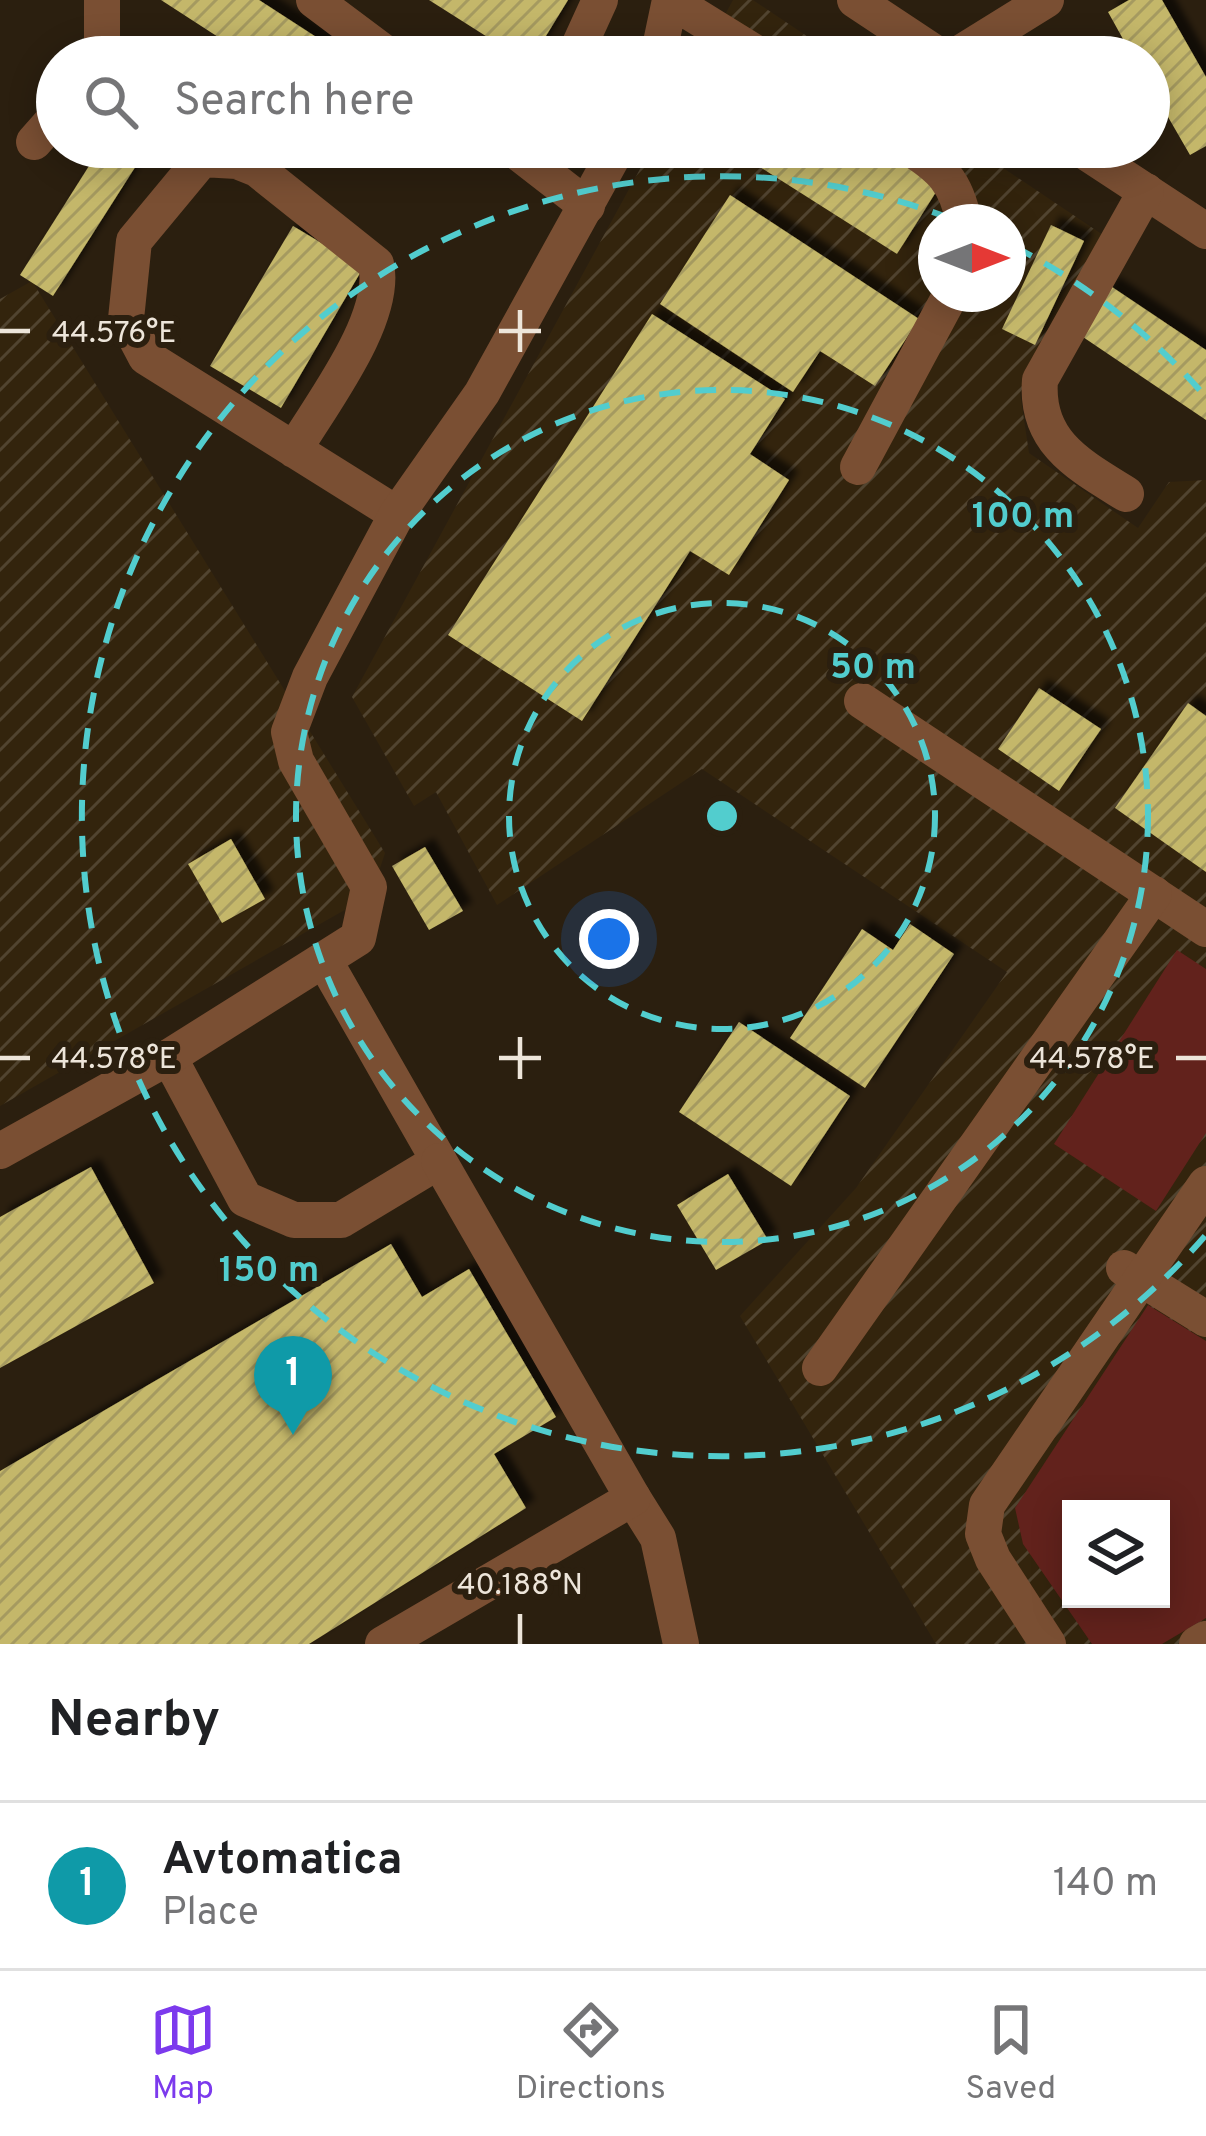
<!DOCTYPE html>
<meta charset="utf-8">
<style>
body{margin:0;font-family:Overpass,sans-serif;background:#f6f6f6;color:#202124}
.controls{position:absolute;right:36px;bottom:36px;display:grid;overflow:hidden;border-radius:0px;box-shadow:0 6px 30px #0003}
.controls button{width:108px;height:108px;display:grid;place-items:center;padding:0;border:0;border-bottom:3px solid #e0e0e0;background:#fff;color:#202124;font:60px sans-serif}
.compass{position:absolute;left:918px;top:204px;width:108px;height:108px;border-radius:50%;background:#fff;box-shadow:0 6px 30px #0003;rotate:90deg}
.you{position:absolute;left:609px;top:939px;width:42px;height:42px;margin:-30px;border:9px solid #fff;border-radius:50%;background:#1a73e8;box-shadow:0 0 0 18px #1a73e833}
.badge{display:grid;place-items:center;width:78px;height:78px;border-radius:50%;background:#7c3aed;color:#fff;font-size:39px;font-weight:700}
.pin{position:absolute;translate:-50% -99px;filter:drop-shadow(0 3px 6px #0008)}
.pin::after{content:'';position:absolute;top:63px;width:42px;height:36px;background:inherit;clip-path:polygon(0 0,100% 0,50% 100%)}
.list{margin:0;padding:0;list-style:none}
h2{display:flex;justify-content:space-between;align-items:center;height:156px;margin:0;padding:0 48px;font-size:51px}
h2 small{font-size:39px;font-weight:400;color:#757577}
.list li{display:grid;grid-template-columns:78px 1fr auto;gap:36px;align-items:center;box-sizing:border-box;height:168px;padding:0 48px;border-top:3px solid #e0e0e0}
.list b{display:block;font-size:45px;white-space:nowrap}
.list p{margin:0;font-size:39px;white-space:nowrap;color:#757577}
.list em{font-size:39px;font-style:normal;color:#757577}
.icon{flex:none;width:66px;height:66px;fill:none;stroke:currentColor;stroke-width:2;stroke-linecap:round;stroke-linejoin:round}
.map{position:relative;flex:none;width:1206px;height:1644px;overflow:hidden}
.search{position:absolute;background:#fff;box-shadow:0 6px 30px #0003;left:36px;right:36px;top:36px;height:132px;display:flex;align-items:center;gap:30px;box-sizing:border-box;padding:0 42px;border-radius:66px;color:#757577;font-size:45px}
.sheet{height:324px;background:#fff}
nav{display:flex;justify-content:space-around;align-items:center;box-sizing:border-box;height:168px;border-top:3px solid #e0e0e0;background:#fff;font-size:33px;color:#757577}
nav a{display:grid;justify-items:center;gap:6px}
nav .on{color:#7c3aed}
.map>svg:first-child{display:block}
.industrial{fill:url(#industrial-furrows);fill-rule:evenodd}
.grass{fill:#62221c;fill-rule:evenodd}
.building{fill:url(#building-hatch);filter:url(#shadow)}
.lines{fill:none;stroke-linecap:round;stroke-linejoin:round}
.minor{stroke:#7a4f33;stroke-width:36}
.ticks{fill:none;stroke:#ede5da;stroke-width:4.5}
.ring{fill:none;stroke:#52cdce;stroke-width:6;stroke-dasharray:21 15}
.ticks-label{font-size:30px;text-anchor:middle;fill:#ede5da;stroke:#2b1f0f;stroke-width:12;stroke-linejoin:round;paint-order:stroke}
.centre{fill:#52cdce;stroke:#2b1f0f;stroke-width:6}
.ring-label{font-size:36px;text-anchor:middle;font-weight:bold;fill:#52cdce;stroke:#2b1f0f;stroke-width:12;stroke-linejoin:round;paint-order:stroke}
</style>
<div class="map">
<svg width="1206" height="1644" viewBox="0 0 1206 1644">
<defs>
<pattern id="industrial-furrows" width="10" height="10" patternUnits="userSpaceOnUse" patternTransform="scale(3)"><rect width="10" height="10" fill="#33240d"/><path d="M-1 1l2-2M0 10L10 0M9 11l2-2" fill="none" stroke="#514430"/></pattern>
<pattern id="building-hatch" width="6" height="6" patternUnits="userSpaceOnUse" patternTransform="scale(3)"><rect width="6" height="6" fill="#c4b76a"/><path d="M-1 1l2-2M0 6l6-6M5 7l2-2" fill="none" stroke="#a59a60"/></pattern>
<filter id="shadow"><feDropShadow dx="9" dy="-9" stdDeviation="3" flood-color="#0009"/></filter>
</defs>
<rect width="100%" height="100%" fill="#2b1f0f"/>
<g class="industrial">
<path d="M 733,0 L 753,0 L 838,57 L 702,57 Z"/>
<path d="M 652,147 L 972,147 L 1103,235 L 1020,393 L 1029,453 L 1138,528 L 1169,482 L 1206,480 L 1206,1644 L 936,1644 L 740,1316 L 856,1188 L 1007,972 L 702,769 L 497,905 L 436,792 L 414,806 L 352,697 ZM 936,222 L 1008,222 L 1008,294 L 936,294 ZM 1071,1509 L 1161,1509 L 1161,1599 L 1071,1599 Z"/>
<path d="M 32,281 L 385,853 L 371,895 L 0,1106 L 0,299 Z"/>
</g>
<g class="grass">
<path d="M 1177,950 L 1206,969 L 1206,1133 L 1156,1211 L 1054,1144 Z"/>
<path d="M 1148,1305 L 1206,1341 L 1206,1618 L 1162,1644 L 1092,1644 L 1023,1544 L 1015,1508 ZM 1071,1509 L 1161,1509 L 1161,1599 L 1071,1599 Z"/>
</g>
<g class="building">
<path d="M 161,0 L 259,0 L 347,57 L 249,57 Z"/>
<path d="M 429,0 L 568,0 L 533,57 L 519,57 Z"/>
<path d="M 1129,0 L 1162,0 L 1206,77 L 1206,146 L 1190,155 L 1149,84 L 1149,57 L 1133,57 L 1108,12 Z"/>
<path d="M 101,147 L 148,147 L 53,296 L 20,275 Z"/>
<path d="M 388,147 L 413,147 L 406,158 Z"/>
<path d="M 746,147 L 883,147 L 941,184 L 897,254 L 741,155 Z"/>
<path d="M 730,195 L 919,319 L 875,386 L 820,351 L 793,392 L 660,304 Z"/>
<path d="M 1051,225 L 1084,241 L 1035,345 L 1002,329 Z"/>
<path d="M 293,226 L 363,268 L 281,408 L 210,366 Z"/>
<path d="M 1109,285 L 1206,350 L 1206,420 L 1077,333 Z"/>
<path d="M 652,314 L 785,399 L 750,454 L 789,480 L 729,575 L 690,551 L 582,721 L 448,635 Z"/>
<path d="M 1039,688 L 1101,729 L 1059,791 L 998,749 Z"/>
<path d="M 1188,703 L 1206,716 L 1206,872 L 1115,808 Z"/>
<path d="M 231,839 L 265,899 L 222,923 L 188,864 Z"/>
<path d="M 425,847 L 463,911 L 429,930 L 392,866 Z"/>
<path d="M 910,924 L 954,954 L 865,1088 L 790,1038 L 862,929 L 893,950 Z"/>
<path d="M 739,1022 L 850,1096 L 791,1186 L 679,1112 Z"/>
<path d="M 91,1167 L 154,1283 L 0,1368 L 0,1217 Z"/>
<path d="M 728,1174 L 768,1240 L 716,1270 L 677,1205 Z"/>
<path d="M 391,1244 L 422,1297 L 469,1269 L 556,1417 L 494,1454 L 526,1508 L 309,1644 L 0,1644 L 0,1471 Z"/>
</g>
<g class="lines">
<g class="minor">
<path d="M 102,0 L 102,57"/>
<path d="M 314,0 L 390,57"/>
<path d="M 855,0 L 941,57"/>
<path d="M 574,57 L 600,0"/>
<path d="M 658,57 L 670,0 L 762,57"/>
<path d="M 954,57 L 1046,0"/>
<path d="M 34,142 L 57,116"/>
<path d="M 511,147 L 587,206"/>
<path d="M 908,147 C 942,168 956,182 964,222"/>
<path d="M 1078,147 L 1206,231"/>
<path d="M 294,450 C 322,403 388,318 376,264 L 257,169 L 237,161 L 202,159 L 134,241 L 126,319 L 146,357 L 397,514"/>
<path d="M 858,467 L 951,294"/>
<path d="M 1126,494 C 1079,465 1035,442 1040,380 L 1146,191"/>
<path d="M 862,701 L 1206,929"/>
<path d="M 169,1057 L 245,1199 L 294,1220 L 341,1220 L 439,1161 L 324,960"/>
<path d="M 0,1151 L 169,1057 L 358,938 L 369,887 L 296,761 L 289,732 L 310,677 L 397,514 L 482,393 L 618,147"/>
<path d="M 1124,1268 L 1206,1319"/>
<path d="M 820,1368 L 1154,894"/>
<path d="M 633,1498 L 658,1538 L 681,1644"/>
<path d="M 383,1644 L 633,1498 L 439,1161"/>
<path d="M 1048,1644 L 993,1559 L 983,1534 L 987,1505 L 1206,1184"/>
<path d="M 1197,1644 L 1206,1639"/>
</g>
</g>
<path class="ticks" d="M 520,310 L 520,352M 0,331 L 30,331M 499,331 L 541,331M 520,1037 L 520,1079M 0,1058 L 30,1058M 499,1058 L 541,1058M 1176,1058 L 1206,1058M 520,1614 L 520,1644"/>
<g class="ring">
<circle cx="722" cy="816" r="213"/>
<circle cx="722" cy="816" r="426"/>
<path d="M1205 1236A640 640 0 1 1 957 221M1013 246A640 640 0 0 1 1205 396"/>
</g>
<g class="ticks-label">
<text x="114" y="342">44.576°E</text>
<text x="1092" y="1068">44.578°E</text>
<text x="114" y="1068">44.578°E</text>
<text x="520" y="1594">40.188°N</text>
</g>
<circle cx="722" cy="816" r="18" class="centre"/>
<g class="ring-label">
<text x="1023" y="527">100 m</text>
<text x="873" y="678">50 m</text>
<text x="269" y="1281">150 m</text>
</g>
</svg>
<div class="controls">
<button><svg class="icon" aria-label="layers" viewBox="0 0 24 24"><path d="M12 4l9 5-9 5-9-5zM3 14l9 5 9-5"/></svg></button>
</div>
<svg class="compass" viewBox="-18 -18 36 36"><path d="M0-13l5 13h-10z" fill="#e53935"/><path d="M0 13l5-13h-10z" fill="#757577"/></svg>
<div class="you"></div>
<div class="pin badge" style="left:293px;top:1435px;background:#0f9aa8">1</div>
<div class="search"><svg class="icon" aria-label="search" viewBox="0 0 24 24"><circle cx="10" cy="10" r="6"/><path d="M15 15l6 6"/></svg>Search here</div>
</div>
<section class="sheet">
<h2>Nearby<small></small></h2>
<ul class="list">
<li><span class="badge" style="background:#0f9aa8">1</span><div><b>Avtomatica</b><p>Place</p></div><em>140 m</em></li>
</ul>
</section>
<nav>
<a class="on"><svg class="icon" aria-label="map" viewBox="0 0 24 24"><path d="M3 6l6-2 6 2 6-2v14l-6 2-6-2-6 2zM9 4v14M15 6v14"/></svg>Map</a>
<a><svg class="icon" aria-label="directions" viewBox="0 0 24 24"><path d="M12 3l9 9-9 9-9-9zM9 14v-3h6M13 9l2 2-2 2"/></svg>Directions</a>
<a><svg class="icon" aria-label="saved" viewBox="0 0 24 24"><path d="M7 4h10v16l-5-4-5 4z"/></svg>Saved</a>
</nav>
